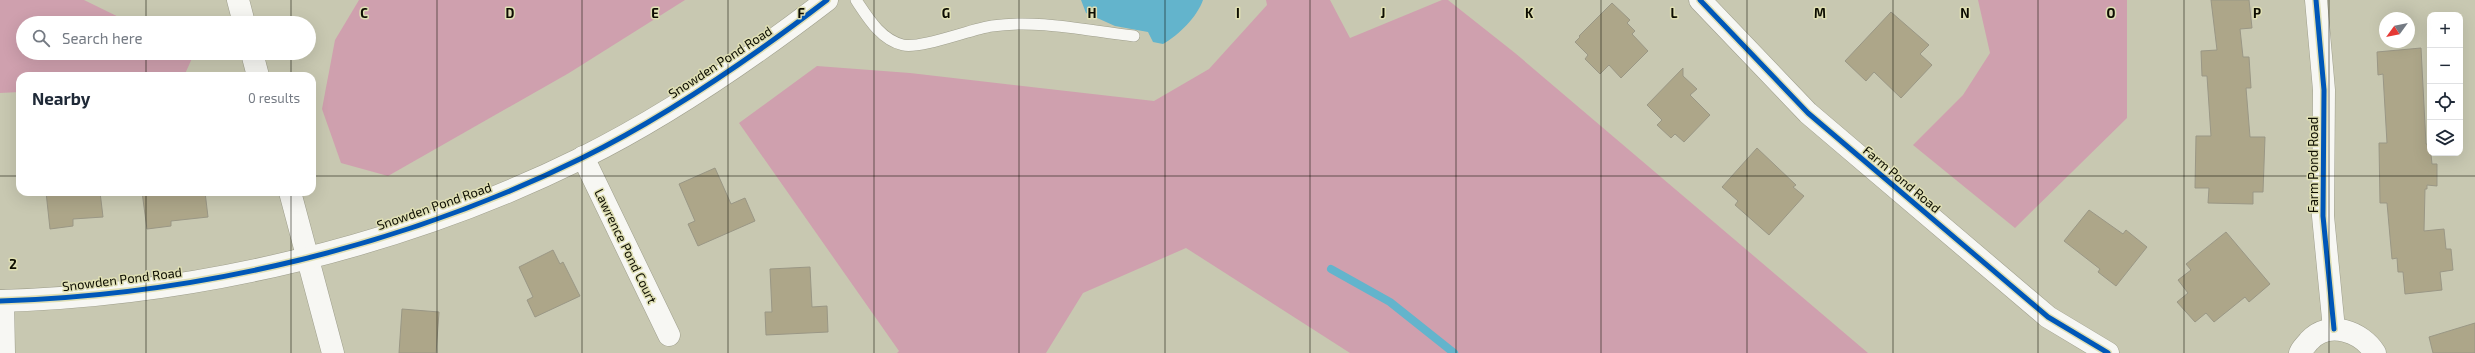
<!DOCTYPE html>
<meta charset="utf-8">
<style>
body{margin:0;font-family:"Exo 2",sans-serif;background:#f6f6f7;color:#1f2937}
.controls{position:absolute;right:12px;top:12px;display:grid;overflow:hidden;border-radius:8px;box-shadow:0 4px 16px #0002}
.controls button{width:36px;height:36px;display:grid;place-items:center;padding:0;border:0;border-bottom:1px solid #e0e1e3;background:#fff;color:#1f2937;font:20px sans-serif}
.compass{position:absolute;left:2379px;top:12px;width:36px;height:36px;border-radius:50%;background:#fff;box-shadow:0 4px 16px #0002;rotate:237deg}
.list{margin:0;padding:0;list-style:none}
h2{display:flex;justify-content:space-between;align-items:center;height:52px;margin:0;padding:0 16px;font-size:17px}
h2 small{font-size:13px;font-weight:400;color:#747a83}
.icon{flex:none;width:22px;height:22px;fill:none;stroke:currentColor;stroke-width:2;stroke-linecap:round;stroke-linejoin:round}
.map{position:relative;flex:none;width:2475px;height:353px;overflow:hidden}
.search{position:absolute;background:#fff;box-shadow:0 4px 16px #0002;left:16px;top:16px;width:300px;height:44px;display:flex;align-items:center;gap:10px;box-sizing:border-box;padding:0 14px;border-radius:22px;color:#747a83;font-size:15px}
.panel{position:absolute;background:#fff;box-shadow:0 4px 16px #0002;left:16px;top:72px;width:300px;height:124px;border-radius:12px}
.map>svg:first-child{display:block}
.forest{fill:#cfa0ae}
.water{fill:#63b4cc}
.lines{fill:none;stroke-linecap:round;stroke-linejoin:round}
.stream{stroke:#63b4cc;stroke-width:8}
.building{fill:#ada689;stroke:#9a9785}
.service-casing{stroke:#9e9e8c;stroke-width:12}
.minor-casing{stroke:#9e9e8c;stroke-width:23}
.service{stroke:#f7f7f3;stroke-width:11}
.minor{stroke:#f7f7f3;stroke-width:22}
.cycleway-casing{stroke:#dfdfb4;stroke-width:8}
.cycleway{stroke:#0057b8;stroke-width:5}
.grid{fill:none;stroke:#0d0d01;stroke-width:1;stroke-opacity:0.55}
.labels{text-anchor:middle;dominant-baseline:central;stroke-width:3;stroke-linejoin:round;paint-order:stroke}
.street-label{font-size:13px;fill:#0d0d01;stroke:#dfdfb4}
.grid-label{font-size:13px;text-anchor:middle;font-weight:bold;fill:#0d0d01;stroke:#dfdfb4;stroke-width:3;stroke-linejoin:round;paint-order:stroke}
</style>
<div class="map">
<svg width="2475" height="353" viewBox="0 0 2475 353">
<rect width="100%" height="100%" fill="#c8c8b1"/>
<g class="forest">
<path d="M 0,0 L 84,0 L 131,23 L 23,23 L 23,53 L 194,54 L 184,76 L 20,76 L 20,92 L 0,93 Z"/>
<path d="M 359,0 L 685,0 L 569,73 L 388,176 L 341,163 L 322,109 L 335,40 Z"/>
<path d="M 1266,0 L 1330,0 L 1350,38 L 1442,0 L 1448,0 L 1515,53 L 1868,353 L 1350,353 L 1186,248 L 1083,293 L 1046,353 L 897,353 L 899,351 L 739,123 L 817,66 L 910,73 L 1154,101 L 1209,69 L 1267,5 Z"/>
<path d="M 1978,0 L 2127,0 L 2127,118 L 2015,228 L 1913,145 L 1963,95 L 1990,53 Z"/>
</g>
<path class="water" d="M 1081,0 L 1203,0 C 1197,17 1179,35 1163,44 L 1153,42 L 1148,32 L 1115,26 L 1086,13 Z"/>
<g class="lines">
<path class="stream" d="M 1331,269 L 1390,302 L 1454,353"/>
</g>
<g class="building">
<path d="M 2211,0 L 2249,0 L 2252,28 L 2240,29 L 2243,57 L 2249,57 L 2251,88 L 2246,88 L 2250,137 L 2265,137 L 2263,192 L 2253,192 L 2253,204 L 2208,203 L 2209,188 L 2195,188 L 2196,136 L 2211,136 L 2207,76 L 2202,76 L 2201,51 L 2217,50 Z"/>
<path d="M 1612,3 L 1630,20 L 1627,23 L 1635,31 L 1632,34 L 1648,51 L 1621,78 L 1609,65 L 1600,74 L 1585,59 L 1588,55 L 1575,42 L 1580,37 L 1579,36 Z"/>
<path d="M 1891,12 L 1929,45 L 1920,54 L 1932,65 L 1901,98 L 1874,72 L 1866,81 L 1845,61 Z"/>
<path d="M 2421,48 L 2426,144 L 2430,145 L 2432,164 L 2437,164 L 2437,186 L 2427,185 L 2427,189 L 2425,189 L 2424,231 L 2444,229 L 2446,249 L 2451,249 L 2453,270 L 2440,272 L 2442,290 L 2405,294 L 2403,272 L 2398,272 L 2397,258 L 2392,259 L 2387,203 L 2380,203 L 2379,143 L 2387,143 L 2383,74 L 2378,75 L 2377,52 Z"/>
<path d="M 1683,68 L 1683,76 L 1697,89 L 1690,95 L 1710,115 L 1684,142 L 1675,134 L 1671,138 L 1657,125 L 1662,120 L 1647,105 Z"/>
<path d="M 1757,148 L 1796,185 L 1793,187 L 1804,196 L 1769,235 L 1735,205 L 1738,201 L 1722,187 Z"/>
<path d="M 715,168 L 731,204 L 745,198 L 755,221 L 698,246 L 688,224 L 695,221 L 679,184 Z"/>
<path d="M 46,192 L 100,192 L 103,217 L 73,219 L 73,226 L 50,229 Z"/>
<path d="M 142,192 L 205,192 L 208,217 L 171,221 L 171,226 L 147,229 Z"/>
<path d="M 2089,210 L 2123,234 L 2126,230 L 2147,247 L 2116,286 L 2098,272 L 2100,269 L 2064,241 Z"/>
<path d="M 2226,232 L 2270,284 L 2249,302 L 2245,297 L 2214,322 L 2206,313 L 2195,322 L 2177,302 L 2188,293 L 2178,280 L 2191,270 L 2186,264 Z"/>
<path d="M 553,250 L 560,264 L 563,262 L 580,296 L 535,317 L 527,300 L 533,297 L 519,267 Z"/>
<path d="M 810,267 L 812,307 L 827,306 L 828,332 L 766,335 L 765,312 L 772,312 L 770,269 Z"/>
<path d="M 402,309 L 439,312 L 436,353 L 399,353 Z"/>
<path d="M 2475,323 L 2475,353 L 2433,353 L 2429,337 Z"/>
</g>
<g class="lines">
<g class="service-casing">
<path id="service" d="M 856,0 C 868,18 881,40 903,45 C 921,49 971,29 992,26 C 1038,19 1088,31 1134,36"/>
</g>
<g class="minor-casing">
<g id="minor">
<path d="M 238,0 L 244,23"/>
<path d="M 1700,0 L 1808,113 L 2048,317 L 2108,353"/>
<path d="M 2316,0 L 2324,90 L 2323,216 L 2334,329"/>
<path d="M 252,53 L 258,76"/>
<path d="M 583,157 L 669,335"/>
<path d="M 290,192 L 333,353"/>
<path d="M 0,301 C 198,295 404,246 582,158 C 669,115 750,59 827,0"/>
<path d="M 3,301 L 4,353"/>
<path d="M 2300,353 C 2302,348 2306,345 2309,341 C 2329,319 2362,332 2375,353"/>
</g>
</g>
<use href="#service" class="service"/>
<use href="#minor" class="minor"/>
<g class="cycleway-casing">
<g id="cycleway">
<path d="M 1700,0 L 1808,113 L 2048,317 L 2108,353"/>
<path d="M 2316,0 L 2324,90 L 2323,216 L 2334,329"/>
<path d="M 0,301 C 198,295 404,246 582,158 C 669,115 750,59 827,0"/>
</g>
</g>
<use href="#cycleway" class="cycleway"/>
</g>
<path class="grid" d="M 146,0 L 146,23M 291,0 L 291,23M 437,0 L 437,353M 582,0 L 582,353M 728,0 L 728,353M 874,0 L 874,353M 1019,0 L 1019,353M 1165,0 L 1165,353M 1310,0 L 1310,353M 1456,0 L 1456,353M 1601,0 L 1601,353M 1747,0 L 1747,353M 1893,0 L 1893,353M 2038,0 L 2038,353M 2184,0 L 2184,353M 2329,0 L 2329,353M 146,53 L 146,76M 291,53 L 291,76M 0,176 L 20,176M 312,176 L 2475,176M 146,192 L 146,353M 291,192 L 291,353"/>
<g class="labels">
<g class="street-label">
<text transform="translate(720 62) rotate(-33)">Snowden Pond Road</text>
<text transform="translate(2313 165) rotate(-90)">Farm Pond Road</text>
<text transform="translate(1902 179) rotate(40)">Farm Pond Road</text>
<text transform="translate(434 206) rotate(-19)">Snowden Pond Road</text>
<text transform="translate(626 246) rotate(64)">Lawrence Pond Court</text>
<text transform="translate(122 279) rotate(-7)">Snowden Pond Road</text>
</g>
</g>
<g class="grid-label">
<text x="364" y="18">C</text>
<text x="510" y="18">D</text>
<text x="655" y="18">E</text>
<text x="801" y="18">F</text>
<text x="946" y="18">G</text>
<text x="1092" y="18">H</text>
<text x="1238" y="18">I</text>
<text x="1383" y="18">J</text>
<text x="1529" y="18">K</text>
<text x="1674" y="18">L</text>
<text x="1820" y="18">M</text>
<text x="1965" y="18">N</text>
<text x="2111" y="18">O</text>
<text x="2257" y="18">P</text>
<text x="13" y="269">2</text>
</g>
</svg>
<div class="controls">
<button>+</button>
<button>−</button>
<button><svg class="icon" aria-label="locate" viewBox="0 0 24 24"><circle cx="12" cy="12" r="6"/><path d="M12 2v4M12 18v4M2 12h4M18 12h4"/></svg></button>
<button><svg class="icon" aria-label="layers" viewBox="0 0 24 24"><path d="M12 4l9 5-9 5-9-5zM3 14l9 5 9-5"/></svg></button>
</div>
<svg class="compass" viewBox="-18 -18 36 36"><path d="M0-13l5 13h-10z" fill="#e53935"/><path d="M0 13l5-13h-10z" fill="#747a83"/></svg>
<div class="search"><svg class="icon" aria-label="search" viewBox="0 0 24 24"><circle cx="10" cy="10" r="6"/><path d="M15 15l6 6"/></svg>Search here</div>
<section class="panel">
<h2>Nearby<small>0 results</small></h2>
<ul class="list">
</ul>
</section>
</div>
